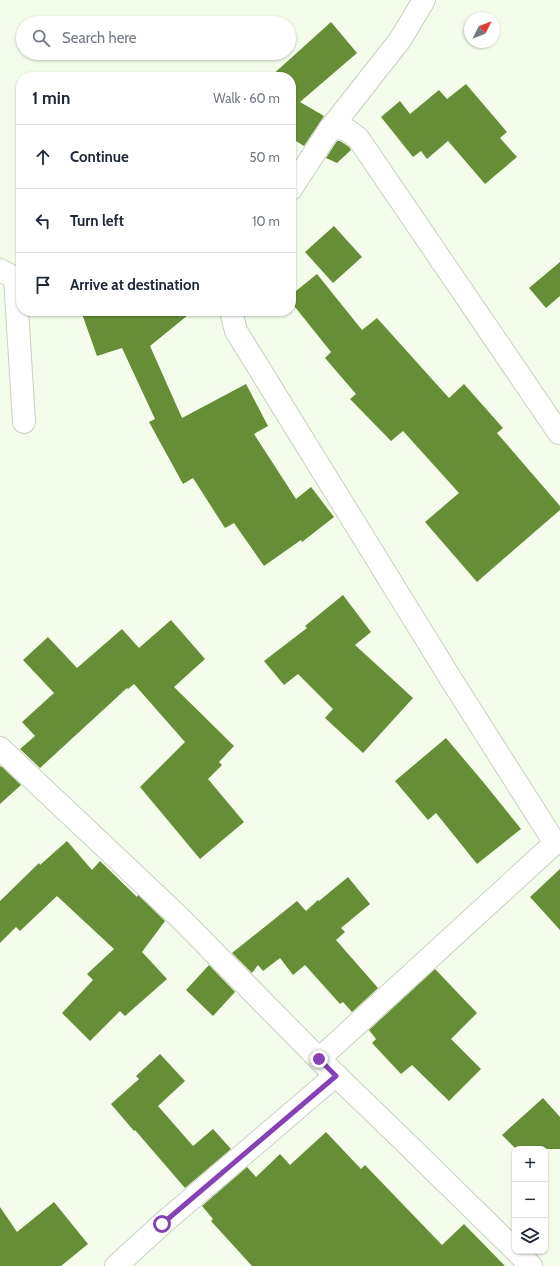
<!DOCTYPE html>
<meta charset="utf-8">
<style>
body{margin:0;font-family:Cabin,sans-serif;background:#f2f2f3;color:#1f2937}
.controls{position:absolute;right:12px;bottom:12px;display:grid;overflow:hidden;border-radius:8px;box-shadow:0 1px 3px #0004}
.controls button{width:36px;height:36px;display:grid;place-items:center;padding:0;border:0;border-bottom:1px solid #e0e1e3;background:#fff;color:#1f2937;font:20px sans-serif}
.compass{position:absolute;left:464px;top:12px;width:36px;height:36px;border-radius:50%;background:#fff;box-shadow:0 1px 3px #0004;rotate:48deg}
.stop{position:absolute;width:12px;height:12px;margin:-9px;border:3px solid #8841b4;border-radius:50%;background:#fff}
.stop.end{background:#8841b4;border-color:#fff;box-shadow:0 1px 4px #0008}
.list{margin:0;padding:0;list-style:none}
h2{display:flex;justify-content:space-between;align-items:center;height:52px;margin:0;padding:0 16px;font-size:17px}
h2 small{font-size:13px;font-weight:400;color:#747a83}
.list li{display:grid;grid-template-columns:26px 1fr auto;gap:12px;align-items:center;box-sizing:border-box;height:64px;padding:0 16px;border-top:1px solid #e0e1e3}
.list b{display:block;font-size:15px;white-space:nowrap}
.list em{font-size:13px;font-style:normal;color:#747a83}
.icon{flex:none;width:22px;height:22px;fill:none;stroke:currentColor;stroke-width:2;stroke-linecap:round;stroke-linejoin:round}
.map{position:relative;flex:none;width:560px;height:1266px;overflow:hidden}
.search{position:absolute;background:#fff;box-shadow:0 1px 3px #0004;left:16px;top:16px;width:280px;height:44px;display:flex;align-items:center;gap:10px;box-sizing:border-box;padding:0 14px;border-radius:22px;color:#747a83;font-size:15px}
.panel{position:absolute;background:#fff;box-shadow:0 1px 3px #0004;left:16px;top:72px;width:280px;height:244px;border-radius:16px}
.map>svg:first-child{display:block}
.building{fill:#668e37}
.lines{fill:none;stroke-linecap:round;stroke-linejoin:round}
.street-casing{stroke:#c8d1c0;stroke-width:24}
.street{stroke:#fff;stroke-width:22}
.route{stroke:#8841b4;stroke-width:5}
</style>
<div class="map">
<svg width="560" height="1266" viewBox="0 0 560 1266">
<rect width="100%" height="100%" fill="#f4fdeb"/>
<g class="building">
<path d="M 331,22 L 357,53 L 300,102 L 324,116 L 304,146 L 291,138 L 291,77 L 270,77 Z"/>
<path d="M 466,84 L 507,132 L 500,138 L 517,157 L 485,184 L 448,141 L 427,159 L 421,151 L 413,157 L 381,117 L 400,101 L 410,114 L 439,90 L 447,99 Z"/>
<path d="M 337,141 L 340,141 L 349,147 L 351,150 L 337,163 L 326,158 Z"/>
<path d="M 334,226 L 362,257 L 333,283 L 305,252 Z"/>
<path d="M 560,262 L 560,296 L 546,308 L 529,288 Z"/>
<path d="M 317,274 L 362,330 L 377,318 L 449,398 L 464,384 L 503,428 L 497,433 L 560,506 L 560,510 L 477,582 L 425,522 L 459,493 L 403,431 L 391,441 L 350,399 L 356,394 L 325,358 L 331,352 L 291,302 L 291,295 Z"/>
<path d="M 81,311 L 193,311 L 150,346 L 182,418 L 246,384 L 268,426 L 254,434 L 296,499 L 311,487 L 334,517 L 302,542 L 301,540 L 264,566 L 234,523 L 225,528 L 193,478 L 183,484 L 149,422 L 155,419 L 122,348 L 97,356 Z"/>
<path d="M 343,595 L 371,632 L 355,645 L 413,698 L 363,753 L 325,718 L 333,709 L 298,674 L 284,685 L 264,661 L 307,628 L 305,626 Z"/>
<path d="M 171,620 L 205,659 L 174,687 L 234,746 L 219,762 L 222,765 L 208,779 L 244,822 L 200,859 L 140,787 L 185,742 L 134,684 L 128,689 L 127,688 L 40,768 L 20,749 L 35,736 L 22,722 L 54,693 L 23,660 L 48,637 L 77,668 L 122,629 L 139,648 Z"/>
<path d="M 446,738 L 484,783 L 521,829 L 477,864 L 436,813 L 428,820 L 395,781 Z"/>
<path d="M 1,766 L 21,785 L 0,804 L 0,767 Z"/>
<path d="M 67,841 L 92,870 L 100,861 L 137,897 L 138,895 L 165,921 L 142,952 L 167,979 L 125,1016 L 120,1011 L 90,1041 L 62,1013 L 93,980 L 87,974 L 114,949 L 57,896 L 20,931 L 16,927 L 0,943 L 0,901 L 39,863 L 40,865 Z"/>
<path d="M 560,869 L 560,930 L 530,897 Z"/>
<path d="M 348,877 L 370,904 L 341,928 L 345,932 L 336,940 L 378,988 L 352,1012 L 343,1002 L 340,1004 L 305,965 L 293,975 L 280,958 L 263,971 L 258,965 L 252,973 L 232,953 L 297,901 L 306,911 L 318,900 L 319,901 Z"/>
<path d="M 209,965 L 235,992 L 213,1016 L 186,990 Z"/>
<path d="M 435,969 L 477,1013 L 451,1039 L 481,1069 L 449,1101 L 412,1065 L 401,1074 L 372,1043 L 376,1039 L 369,1030 Z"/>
<path d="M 160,1054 L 185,1081 L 158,1106 L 193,1146 L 213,1129 L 231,1149 L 185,1188 L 135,1130 L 134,1131 L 111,1104 L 139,1079 L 136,1076 Z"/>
<path d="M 543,1098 L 560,1117 L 560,1149 L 516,1149 L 502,1135 Z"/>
<path d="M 326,1132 L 361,1169 L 365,1165 L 442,1245 L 464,1224 L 505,1266 L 252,1266 L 211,1221 L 213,1219 L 202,1206 L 247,1167 L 256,1177 L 280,1154 L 290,1165 Z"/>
<path d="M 54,1202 L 88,1244 L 61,1266 L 0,1266 L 0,1207 L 17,1232 Z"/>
</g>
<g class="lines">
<g class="street-casing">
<g id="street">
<path d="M 330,129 L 400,40 L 424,0"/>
<path d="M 291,189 L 330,129 L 344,128 L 358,138 L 559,433"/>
<path d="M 0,270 L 15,278 L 24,422"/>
<path d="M 231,311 L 236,331 L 454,684 L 555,843"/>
<path d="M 0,748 L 179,917 L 319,1059 L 402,1139 L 515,1250"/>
<path d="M 319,1059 L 555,843 L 560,841"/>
<path d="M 516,1251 L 531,1266"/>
<path d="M 116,1266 L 162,1224 L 336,1075"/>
</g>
</g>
<use href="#street" class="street"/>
</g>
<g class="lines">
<path class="route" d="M 162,1224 L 336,1076 L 319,1059"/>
</g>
</svg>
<div class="controls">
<button>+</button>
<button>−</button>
<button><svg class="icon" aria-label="layers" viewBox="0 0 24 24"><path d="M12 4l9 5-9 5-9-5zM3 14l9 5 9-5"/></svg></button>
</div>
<svg class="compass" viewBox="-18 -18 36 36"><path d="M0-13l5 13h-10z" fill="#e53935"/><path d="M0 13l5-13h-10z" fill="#747a83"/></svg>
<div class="stop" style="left:162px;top:1224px"></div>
<div class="stop end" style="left:319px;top:1059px"></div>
<div class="search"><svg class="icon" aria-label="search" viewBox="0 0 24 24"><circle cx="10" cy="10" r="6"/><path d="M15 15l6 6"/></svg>Search here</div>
<section class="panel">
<h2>1 min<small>Walk · 60 m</small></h2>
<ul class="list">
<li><svg class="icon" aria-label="ahead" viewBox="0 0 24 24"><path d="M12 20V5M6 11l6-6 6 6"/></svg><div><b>Continue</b></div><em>50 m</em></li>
<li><svg class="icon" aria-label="left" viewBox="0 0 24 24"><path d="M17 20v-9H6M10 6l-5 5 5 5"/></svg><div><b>Turn left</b></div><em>10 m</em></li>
<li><svg class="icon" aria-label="arrive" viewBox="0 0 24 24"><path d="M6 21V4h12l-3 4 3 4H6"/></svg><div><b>Arrive at destination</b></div></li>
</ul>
</section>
</div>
